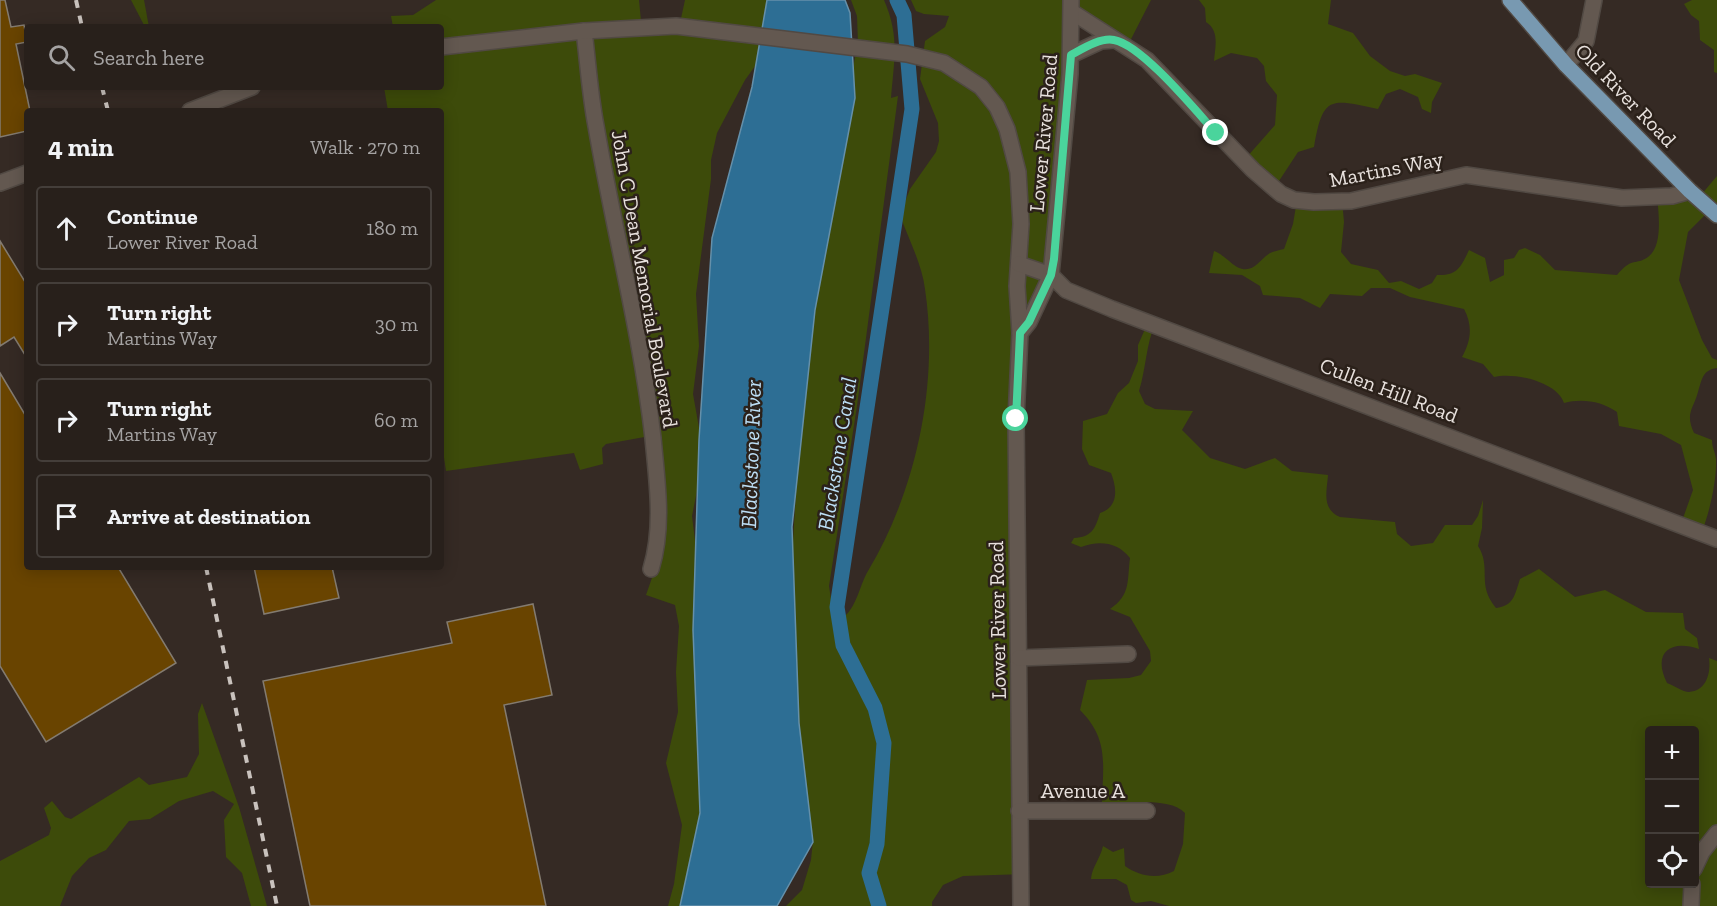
<!DOCTYPE html>
<meta charset="utf-8">
<style>
body{margin:0;font-family:"Zilla Slab",serif;background:#302824;color:#f1f3f6}
.controls{position:absolute;right:18px;bottom:18px;display:grid;overflow:hidden;border-radius:6px;box-shadow:0 3px 15px #0003}
.controls button{width:54px;height:54px;display:grid;place-items:center;padding:0;border:0;border-bottom:2px solid #443e3a;background:#28201b;color:#f1f3f6;font:30px sans-serif}
.stop{position:absolute;width:18px;height:18px;margin:-14px;border:4px solid #4ad49c;border-radius:50%;background:#fff}
.stop.end{background:#4ad49c;border-color:#fff;box-shadow:0 2px 6px #0008}
.list{margin:0;padding:0;list-style:none}
h2{display:flex;justify-content:space-between;align-items:center;height:78px;margin:0;padding:0 24px;font-size:26px}
h2 small{font-size:20px;font-weight:400;color:#a5a3a3}
.list li{display:grid;grid-template-columns:39px 1fr auto;gap:18px;align-items:center;box-sizing:border-box;height:84px;margin:0 12px 12px;padding:0 12px;border:2px solid #443e3a;border-radius:6px}
.list b{display:block;font-size:22px;white-space:nowrap}
.list p{margin:0;font-size:20px;white-space:nowrap;color:#a5a3a3}
.list em{font-size:20px;font-style:normal;color:#a5a3a3}
.icon{flex:none;width:33px;height:33px;fill:none;stroke:currentColor;stroke-width:2;stroke-linecap:round;stroke-linejoin:round}
.map{position:relative;flex:none;width:1717px;height:906px;overflow:hidden}
.search{position:absolute;background:#28201b;box-shadow:0 3px 15px #0003;left:24px;top:24px;width:420px;height:66px;display:flex;align-items:center;gap:15px;box-sizing:border-box;padding:0 21px;border-radius:6px;color:#a5a3a3;font-size:22px}
.panel{position:absolute;background:#28201b;box-shadow:0 3px 15px #0003;left:24px;top:108px;width:420px;height:462px;border-radius:6px}
.map>svg:first-child{display:block}
.green{fill:#3d4b0a;fill-rule:evenodd}
.water{fill:#2d6e94;stroke:#6590aa;stroke-width:1.5}
.lines{fill:none;stroke-linecap:round;stroke-linejoin:round}
.canal{stroke:#2d6e94;stroke-width:15}
.building{fill:#694400;stroke:#837b70;stroke-width:1.5}
.minor-casing{stroke:#514943;stroke-width:18}
.major-casing{stroke:#514943;stroke-width:18}
.minor{stroke:#635850;stroke-width:15}
.major{stroke:#7899b1;stroke-width:15}
.rail{stroke:#c9c2bd;stroke-width:4;stroke-dasharray:8 8;stroke-linecap:butt}
.route{stroke:#4ad49c;stroke-width:8}
.labels{text-anchor:middle;dominant-baseline:central;stroke-width:5;stroke-linejoin:round;paint-order:stroke}
.street-label{font-size:21px;fill:#e8e1dd;stroke:#2b211a}
.water-label{font-size:22px;font-style:italic;fill:#bcdef5;stroke:#2b211a}
</style>
<div class="map">
<svg width="1717" height="906" viewBox="0 0 1717 906">
<rect width="100%" height="100%" fill="#352a24"/>
<g class="green">
<path d="M 131,0 L 144,0 L 149,27 L 145,27 Z"/>
<path d="M 436,0 L 639,0 L 641,21 L 680,23 L 685,0 L 768,0 L 763,55 L 745,80 L 717,133 L 711,160 L 711,179 L 696,294 L 699,346 L 693,394 L 704,456 L 692,516 L 700,581 L 713,744 L 692,906 L 668,906 L 674,884 L 682,825 L 666,763 L 678,712 L 676,672 L 679,626 L 675,605 L 646,595 L 654,572 L 650,436 L 606,444 L 602,448 L 603,464 L 580,470 L 574,453 L 446,471 L 441,437 L 441,111 L 388,111 L 384,87 L 441,87 L 441,27 L 393,27 L 391,16 L 413,15 Z"/>
<path d="M 851,0 L 884,0 C 900,37 894,60 891,98 L 898,96 L 857,406 L 829,586 L 833,612 L 842,618 C 856,610 860,584 868,571 C 917,489 939,382 925,289 C 922,264 908,238 900,215 L 910,189 L 936,152 L 939,141 L 938,123 L 920,79 L 925,41 L 945,27 L 949,16 L 924,14 L 916,11 L 911,0 L 1151,0 L 1129,43 L 1105,32 L 1073,25 L 1044,276 L 1023,326 L 1023,874 L 963,876 L 943,885 L 932,902 L 932,906 L 886,906 L 877,902 L 877,906 L 786,906 L 802,890 L 811,860 L 813,840 L 799,790 L 787,605 L 793,542 L 808,289 L 858,43 L 857,16 Z"/>
<path d="M 1199,0 L 1331,0 L 1328,24 L 1353,33 L 1370,56 L 1390,71 L 1405,76 L 1415,74 L 1442,83 L 1432,102 L 1431,113 L 1422,109 L 1418,97 L 1400,89 L 1386,94 L 1378,109 C 1330,99 1323,95 1314,147 L 1298,152 L 1277,184 L 1246,158 L 1275,125 L 1277,95 L 1266,81 L 1264,66 L 1257,58 L 1231,53 L 1214,61 C 1215,47 1220,31 1206,22 L 1205,8 Z"/>
<path d="M 1692,0 L 1717,0 L 1717,73 L 1714,72 L 1714,50 L 1700,40 L 1699,21 L 1691,15 L 1684,4 Z"/>
<path d="M 1717,176 L 1717,203 L 1688,232 L 1679,280 L 1702,340 L 1712,358 L 1717,360 L 1717,368 C 1702,370 1702,380 1698,392 C 1693,410 1685,413 1694,433 L 1712,440 C 1712,448 1715,451 1716,459 C 1717,478 1710,512 1702,531 L 1682,521 L 1693,490 L 1681,445 L 1661,434 L 1619,426 L 1617,412 C 1602,401 1581,398 1564,403 C 1557,382 1515,372 1494,377 L 1483,364 L 1462,357 C 1471,341 1473,326 1464,309 L 1410,297 L 1390,288 L 1371,288 L 1362,296 L 1330,294 L 1320,308 L 1300,298 L 1263,295 L 1260,286 L 1242,275 L 1209,273 L 1214,251 C 1224,255 1229,262 1237,267 C 1253,275 1259,260 1270,253 C 1274,251 1280,250 1284,249 L 1293,224 L 1298,194 L 1342,200 L 1344,222 L 1341,252 L 1351,264 L 1378,270 L 1389,283 L 1401,281 L 1419,289 L 1432,283 L 1437,275 C 1457,276 1461,267 1469,250 L 1485,258 L 1490,282 L 1504,275 L 1504,260 L 1514,258 L 1519,250 L 1525,248 L 1540,255 L 1555,270 L 1617,275 C 1633,256 1635,266 1648,257 C 1664,245 1658,211 1657,193 L 1701,195 Z"/>
<path d="M 1149,320 L 1155,324 C 1146,345 1146,368 1139,391 L 1145,404 L 1155,409 L 1193,411 L 1182,430 L 1210,458 L 1245,469 L 1275,458 L 1292,471 L 1328,475 C 1327,491 1321,509 1340,517 L 1395,522 L 1397,534 L 1411,546 L 1433,543 L 1445,525 L 1472,525 L 1478,516 L 1483,500 L 1482,528 L 1478,546 C 1492,568 1476,584 1496,608 C 1514,606 1515,594 1520,579 L 1539,569 L 1575,597 L 1605,590 L 1646,612 L 1683,613 L 1685,629 L 1697,638 L 1699,649 C 1670,639 1652,653 1667,683 C 1673,685 1683,692 1689,692 C 1707,691 1711,672 1709,658 L 1717,661 L 1717,906 L 1169,906 L 1151,901 L 1136,903 L 1131,900 L 1127,885 L 1116,879 L 1091,879 C 1092,867 1100,859 1103,846 L 1113,852 L 1124,848 L 1125,866 C 1139,876 1157,880 1174,871 L 1183,844 L 1185,813 C 1170,797 1126,803 1106,804 L 1102,802 C 1103,764 1109,739 1080,710 L 1087,680 L 1129,678 L 1141,675 L 1151,661 L 1150,651 L 1130,617 L 1110,609 C 1131,595 1127,581 1130,558 C 1118,542 1099,540 1081,547 L 1071,543 L 1074,538 C 1092,537 1095,529 1100,513 C 1119,507 1117,488 1111,473 L 1089,465 L 1082,449 L 1083,421 L 1107,414 L 1118,393 L 1129,383 L 1138,361 L 1138,345 ZM 1650,730 L 1694,730 L 1694,884 L 1650,884 Z"/>
<path d="M 202,703 L 239,807 L 267,906 L 251,906 L 242,873 L 226,857 L 224,820 L 234,804 L 213,791 L 179,801 L 150,819 L 129,821 L 106,850 L 89,858 L 72,876 L 60,906 L 0,906 L 0,861 L 49,835 L 51,828 L 44,808 L 52,801 L 65,817 L 71,819 L 139,777 L 149,785 L 187,777 L 199,754 L 198,714 Z"/>
</g>
<path class="water" d="M 767,0 L 845,0 L 850,13 L 855,98 L 815,310 L 792,527 L 799,723 L 813,842 L 777,906 L 680,906 L 700,813 L 693,630 L 699,440 L 712,238 L 752,87 Z"/>
<g class="lines">
<path class="canal" d="M 879,906 L 869,873 L 877,844 L 884,743 L 875,708 L 843,645 L 837,607 L 912,109 L 904,15 L 897,0"/>
</g>
<g class="building">
<path d="M 0,0 L 5,0 L 11,27 L 24,25 L 27,42 L 16,44 L 30,111 L 27,111 L 27,131 L 0,137 Z"/>
<path d="M 0,241 L 27,285 L 27,358 L 14,337 L 0,346 Z"/>
<path d="M 0,373 L 27,418 L 27,567 L 118,567 L 176,663 L 46,742 L 0,666 Z"/>
<path d="M 254,567 L 332,567 L 339,598 L 264,614 Z"/>
<path d="M 533,604 L 552,695 L 504,705 L 546,906 L 310,906 L 263,681 L 452,643 L 447,622 Z"/>
</g>
<g class="lines">
<g class="minor-casing">
<g id="minor">
<path d="M 1072,12 L 1147,60 L 1253,170 L 1281,194 L 1294,200 L 1314,202 L 1351,201 L 1466,175 L 1622,198 L 1672,196 L 1690,191"/>
<path d="M 584,31 C 588,63 590,95 596,126 C 614,231 641,333 653,438 C 657,482 664,526 651,569"/>
<path d="M 441,47 L 584,31 L 676,26 L 907,54 L 944,63 L 981,87 L 997,107 L 1007,129 L 1018,172 L 1021,224 L 1017,286 L 1020,333 L 1016,419 L 1021,906"/>
<path d="M 1071,55 L 1101,41 L 1114,40"/>
<path d="M 1566,65 L 1586,41 L 1594,0"/>
<path d="M 190,111 L 252,87"/>
<path d="M 0,183 L 27,173"/>
<path d="M 1019,264 L 1051,275 L 1066,290 L 1112,309 L 1717,539"/>
<path d="M 1020,333 L 1029,322 L 1051,275 L 1070,74 L 1071,0"/>
<path d="M 1019,658 L 1128,654"/>
<path d="M 1019,811 L 1147,811"/>
<path d="M 1694,869 L 1702,852 L 1717,833"/>
<path d="M 1691,906 L 1692,884"/>
</g>
</g>
<g class="major-casing">
<path id="major" d="M 1510,0 L 1566,65 L 1690,191 L 1717,215"/>
</g>
<use href="#minor" class="minor"/>
<use href="#major" class="major"/>
<g class="rail">
<path d="M 76,0 L 82,27"/>
<path d="M 102,87 L 108,111"/>
<path d="M 206,567 L 277,906"/>
</g>
</g>
<g class="lines">
<path class="route" d="M 1016,419 L 1020,333 L 1029,322 L 1051,275 L 1054,259 L 1071,55 C 1082,49 1101,37 1114,40 C 1142,45 1196,111 1216,133"/>
</g>
<g class="labels">
<g class="street-label">
<text transform="translate(1626 95) rotate(46)">Old River Road</text>
<text transform="translate(1043 133) rotate(-85)">Lower River Road</text>
<text transform="translate(1386 169) rotate(-11)">Martins Way</text>
<text transform="translate(645 279) rotate(80)">John C Dean Memorial Boulevard</text>
<text transform="translate(1389 390) rotate(21)">Cullen Hill Road</text>
<text transform="translate(997 620) rotate(-91)">Lower River Road</text>
<text x="1083" y="790">Avenue A</text>
</g>
<g class="water-label">
<text transform="translate(751 454) rotate(-88)">Blackstone River</text>
<text transform="translate(837 454) rotate(-81)">Blackstone Canal</text>
</g>
</g>
</svg>
<div class="controls">
<button>+</button>
<button>−</button>
<button><svg class="icon" aria-label="locate" viewBox="0 0 24 24"><circle cx="12" cy="12" r="6"/><path d="M12 2v4M12 18v4M2 12h4M18 12h4"/></svg></button>
</div>
<div class="stop" style="left:1016px;top:419px"></div>
<div class="stop end" style="left:1216px;top:133px"></div>
<div class="search"><svg class="icon" aria-label="search" viewBox="0 0 24 24"><circle cx="10" cy="10" r="6"/><path d="M15 15l6 6"/></svg>Search here</div>
<section class="panel">
<h2>4 min<small>Walk · 270 m</small></h2>
<ul class="list">
<li><svg class="icon" aria-label="ahead" viewBox="0 0 24 24"><path d="M12 20V5M6 11l6-6 6 6"/></svg><div><b>Continue</b><p>Lower River Road</p></div><em>180 m</em></li>
<li><svg class="icon" aria-label="right" viewBox="0 0 24 24"><path d="M7 20v-9h11M14 6l5 5-5 5"/></svg><div><b>Turn right</b><p>Martins Way</p></div><em>30 m</em></li>
<li><svg class="icon" aria-label="right" viewBox="0 0 24 24"><path d="M7 20v-9h11M14 6l5 5-5 5"/></svg><div><b>Turn right</b><p>Martins Way</p></div><em>60 m</em></li>
<li><svg class="icon" aria-label="arrive" viewBox="0 0 24 24"><path d="M6 21V4h12l-3 4 3 4H6"/></svg><div><b>Arrive at destination</b></div></li>
</ul>
</section>
</div>
